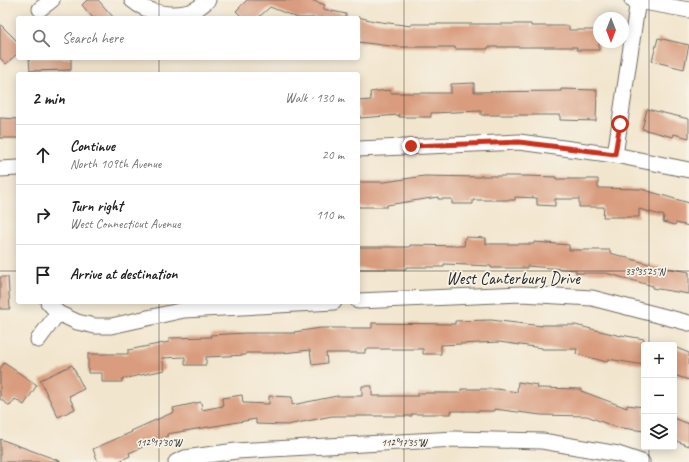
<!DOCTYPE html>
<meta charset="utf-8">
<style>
body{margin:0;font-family:Caveat,sans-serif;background:#f6f6f6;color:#222}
.controls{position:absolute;right:12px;bottom:12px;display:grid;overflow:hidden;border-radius:4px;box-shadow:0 2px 10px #0003}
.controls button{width:36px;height:36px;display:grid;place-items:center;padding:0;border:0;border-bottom:1px solid #e0e0e0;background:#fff;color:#222;font:20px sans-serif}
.compass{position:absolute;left:593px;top:12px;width:36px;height:36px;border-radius:50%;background:#fff;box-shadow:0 2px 10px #0003;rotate:180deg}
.stop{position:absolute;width:12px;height:12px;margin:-9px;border:3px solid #c8321e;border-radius:50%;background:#fff}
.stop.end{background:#c8321e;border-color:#fff;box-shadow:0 1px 4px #0008}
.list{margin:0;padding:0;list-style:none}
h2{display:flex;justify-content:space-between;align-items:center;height:52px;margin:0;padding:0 16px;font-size:17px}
h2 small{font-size:13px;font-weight:400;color:#767676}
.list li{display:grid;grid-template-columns:26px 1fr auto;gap:12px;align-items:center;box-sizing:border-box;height:60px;padding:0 16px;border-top:1px solid #e0e0e0}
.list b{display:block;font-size:15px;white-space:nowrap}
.list p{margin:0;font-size:13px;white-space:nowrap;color:#767676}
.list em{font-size:13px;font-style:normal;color:#767676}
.icon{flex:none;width:22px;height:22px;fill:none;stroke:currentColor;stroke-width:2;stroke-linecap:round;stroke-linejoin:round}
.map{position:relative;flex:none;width:689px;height:462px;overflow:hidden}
.search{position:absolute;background:#fff;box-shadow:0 2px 10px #0003;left:16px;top:16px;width:344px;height:44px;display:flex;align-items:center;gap:10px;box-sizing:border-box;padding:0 14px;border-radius:4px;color:#767676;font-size:15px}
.panel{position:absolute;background:#fff;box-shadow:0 2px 10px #0003;left:16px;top:72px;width:344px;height:232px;border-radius:4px}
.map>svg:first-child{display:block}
.building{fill:#d99c7e}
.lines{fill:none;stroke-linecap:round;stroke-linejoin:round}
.street-casing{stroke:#716c64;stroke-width:17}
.street{stroke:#fff;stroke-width:15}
.route{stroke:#c8321e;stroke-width:5}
.ticks{fill:none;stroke:#2b2b2b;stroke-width:1;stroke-opacity:0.45}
.labels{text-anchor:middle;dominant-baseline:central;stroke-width:3.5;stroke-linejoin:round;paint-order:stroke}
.street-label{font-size:17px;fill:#2b2b2b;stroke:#f7f3e8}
.ticks-label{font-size:10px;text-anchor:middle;fill:#2b2b2b;stroke:#f7f3e8;stroke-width:3.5;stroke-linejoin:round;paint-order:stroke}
</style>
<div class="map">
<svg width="689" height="462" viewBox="0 0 689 462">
<rect width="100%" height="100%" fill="#f7f3e8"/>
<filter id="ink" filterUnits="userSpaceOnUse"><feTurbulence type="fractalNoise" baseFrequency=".025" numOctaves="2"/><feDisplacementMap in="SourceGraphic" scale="8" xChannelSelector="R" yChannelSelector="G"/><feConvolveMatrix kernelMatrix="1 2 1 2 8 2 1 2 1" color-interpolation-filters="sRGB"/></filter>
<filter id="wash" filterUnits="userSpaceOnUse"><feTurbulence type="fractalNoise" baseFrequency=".012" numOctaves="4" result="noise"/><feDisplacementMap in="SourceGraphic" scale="16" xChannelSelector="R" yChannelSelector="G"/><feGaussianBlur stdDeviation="0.9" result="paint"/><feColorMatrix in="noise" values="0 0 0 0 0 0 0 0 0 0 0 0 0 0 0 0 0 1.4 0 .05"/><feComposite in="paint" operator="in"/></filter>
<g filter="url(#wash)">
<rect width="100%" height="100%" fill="#f2e5cd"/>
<g id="blocks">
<g class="building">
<path d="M 87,0 L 98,0 L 114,18 L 93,18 L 82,5 Z"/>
<path d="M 247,0 L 311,0 L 325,5 L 323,9 L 346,14 L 346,18 L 298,18 L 270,7 L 258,18 L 243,18 L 236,11 Z"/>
<path d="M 358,17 L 374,21 L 411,26 L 411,24 L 531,24 L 531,26 L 569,26 L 569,30 L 599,30 L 599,50 L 577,50 L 577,47 L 488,47 L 488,49 L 455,49 L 455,47 L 398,47 L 358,42 Z"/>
<path d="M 0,24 L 18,42 L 18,53 L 6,64 L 0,58 Z"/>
<path d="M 658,38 L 689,45 L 684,69 L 652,61 Z"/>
<path d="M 29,58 L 71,58 L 71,70 L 30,71 Z"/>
<path d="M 474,83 L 474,92 L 561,91 L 561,89 L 597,90 L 596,121 L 560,120 L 560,115 L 481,115 L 481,111 L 431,113 L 431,117 L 399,117 L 399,115 L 360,118 L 358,101 L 371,100 L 370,92 L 390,90 L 391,93 L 451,93 L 451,84 Z"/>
<path d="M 647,109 L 689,119 L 689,138 L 674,134 L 673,137 L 642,129 Z"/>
<path d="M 0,118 L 18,119 L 18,138 L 0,138 Z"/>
<path d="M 424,176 L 480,177 L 480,176 L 525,176 L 556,177 L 556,179 L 598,179 L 598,188 L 641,189 L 689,203 L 689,226 L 676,223 L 675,225 L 663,222 L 664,216 L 639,209 L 639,217 L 603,217 L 604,207 L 579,207 L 579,199 L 555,199 L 555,206 L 537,205 L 537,198 L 515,197 L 515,200 L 473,200 L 473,204 L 452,204 L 452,199 L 438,199 L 438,197 L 387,205 L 387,207 L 358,207 L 358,182 L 385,182 Z"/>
<path d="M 465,237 L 486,238 L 486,244 L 534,244 L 534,242 L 569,245 L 569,250 L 610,250 L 610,253 L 656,266 L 689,272 L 689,294 L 652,288 L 653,286 L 606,273 L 576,273 L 576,270 L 527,266 L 527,268 L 491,268 L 491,266 L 444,264 L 444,267 L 406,267 L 406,269 L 358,269 L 358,247 L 410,247 L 410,245 L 464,246 Z"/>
<path d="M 0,277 L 8,277 L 10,309 L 0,309 Z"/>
<path d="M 491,320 L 542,326 L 542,325 L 575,325 L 621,336 L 621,335 L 644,339 L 644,365 L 608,359 L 607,362 L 576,354 L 577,349 L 542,349 L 542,348 L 499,342 L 441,345 L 441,354 L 423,354 L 423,349 L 365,349 L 365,353 L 326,353 L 327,363 L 312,365 L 310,350 L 283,353 L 246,353 L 246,355 L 206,357 L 206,365 L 185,365 L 185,357 L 162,358 L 165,370 L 122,379 L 122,382 L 102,382 L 102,373 L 88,373 L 88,354 L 128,354 L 128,350 L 169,342 L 169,338 L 211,337 L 210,335 L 245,333 L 295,333 L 294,332 L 321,328 L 372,328 L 372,323 L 455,324 L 455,321 Z"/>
<path d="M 674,347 L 689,353 L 689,380 L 674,375 Z"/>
<path d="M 4,363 L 37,385 L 24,405 L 15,399 L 10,406 L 0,399 L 0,369 Z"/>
<path d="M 72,365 L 84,389 L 69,396 L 75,409 L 58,417 L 40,380 Z"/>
<path d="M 518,382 L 538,385 L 537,388 L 581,389 L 581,391 L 627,408 L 627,405 L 644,407 L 644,431 L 615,427 L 587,416 L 541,415 L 494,409 L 494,411 L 451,411 L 451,414 L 412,414 L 412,416 L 332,416 L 287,425 L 256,424 L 256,419 L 167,434 L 168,436 L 129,453 L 130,456 L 117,462 L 98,462 L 93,449 L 132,432 L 131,431 L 174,412 L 173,408 L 201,402 L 202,410 L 223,406 L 222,398 L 242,395 L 243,403 L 269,404 L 269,396 L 292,397 L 292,405 L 337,396 L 362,396 L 362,386 L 372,386 L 372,396 L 418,396 L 418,393 L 461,393 L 461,389 L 497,389 L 517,392 Z"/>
<path d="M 674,418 L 689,424 L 689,446 L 674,440 Z"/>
<path d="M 0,439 L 60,461 L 60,462 L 0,462 Z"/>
</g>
</g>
</g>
<g filter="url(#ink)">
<use href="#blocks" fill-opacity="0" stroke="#716c64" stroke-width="1"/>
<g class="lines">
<g class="street-casing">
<g id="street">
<path d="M 132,0 C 148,14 179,19 198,8 C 201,6 205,3 208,0"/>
<path d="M 632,0 L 689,10"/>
<path d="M 40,9 L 52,0"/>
<path d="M 358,149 L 519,142 L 615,155 L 689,170"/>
<path d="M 615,155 L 638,0"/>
<path d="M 0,169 L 18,168"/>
<path d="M 358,301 L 522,294 L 592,298 L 689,323"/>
<path d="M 48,302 L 58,313 L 77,322 L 95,326 L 111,326 L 184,310 L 334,302"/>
<path d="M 38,340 L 58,313"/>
<path d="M 176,462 L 185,458 L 236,451 L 455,439 L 542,441 L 618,454 L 642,462"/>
</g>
</g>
<use href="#street" class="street"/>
</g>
</g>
<g class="lines" filter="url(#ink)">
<path class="route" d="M 411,146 L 519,142 L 615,154 L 620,124"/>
</g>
<path class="ticks" d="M 159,0 L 159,18M 404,0 L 404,462M 649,0 L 649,345M 159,58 L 159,74M 0,271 L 18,271M 358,271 L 689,271M 159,302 L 159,462M 649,447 L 649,462"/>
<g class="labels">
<g class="street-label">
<text x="513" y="278">West Canterbury Drive</text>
</g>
</g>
<g class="ticks-label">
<text x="645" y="275">33°35'25"N</text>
<text x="159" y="446">112°17'30"W</text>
<text x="404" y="446">112°17'35"W</text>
</g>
</svg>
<div class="controls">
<button>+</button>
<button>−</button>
<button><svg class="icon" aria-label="layers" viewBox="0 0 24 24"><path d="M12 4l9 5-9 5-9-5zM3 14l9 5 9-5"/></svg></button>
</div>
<svg class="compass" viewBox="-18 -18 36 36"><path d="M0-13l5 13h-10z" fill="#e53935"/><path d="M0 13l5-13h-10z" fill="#767676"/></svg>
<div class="stop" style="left:620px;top:124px"></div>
<div class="stop end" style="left:411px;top:146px"></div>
<div class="search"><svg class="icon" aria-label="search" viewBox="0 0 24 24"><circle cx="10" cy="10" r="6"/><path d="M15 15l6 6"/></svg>Search here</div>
<section class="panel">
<h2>2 min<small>Walk · 130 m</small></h2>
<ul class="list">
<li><svg class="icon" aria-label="ahead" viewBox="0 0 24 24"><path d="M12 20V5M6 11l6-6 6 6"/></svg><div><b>Continue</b><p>North 109th Avenue</p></div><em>20 m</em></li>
<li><svg class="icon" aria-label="right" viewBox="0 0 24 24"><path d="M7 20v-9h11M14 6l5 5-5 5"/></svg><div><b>Turn right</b><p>West Connecticut Avenue</p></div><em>110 m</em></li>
<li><svg class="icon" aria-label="arrive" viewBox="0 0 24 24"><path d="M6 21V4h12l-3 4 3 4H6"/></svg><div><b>Arrive at destination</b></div></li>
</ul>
</section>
</div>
